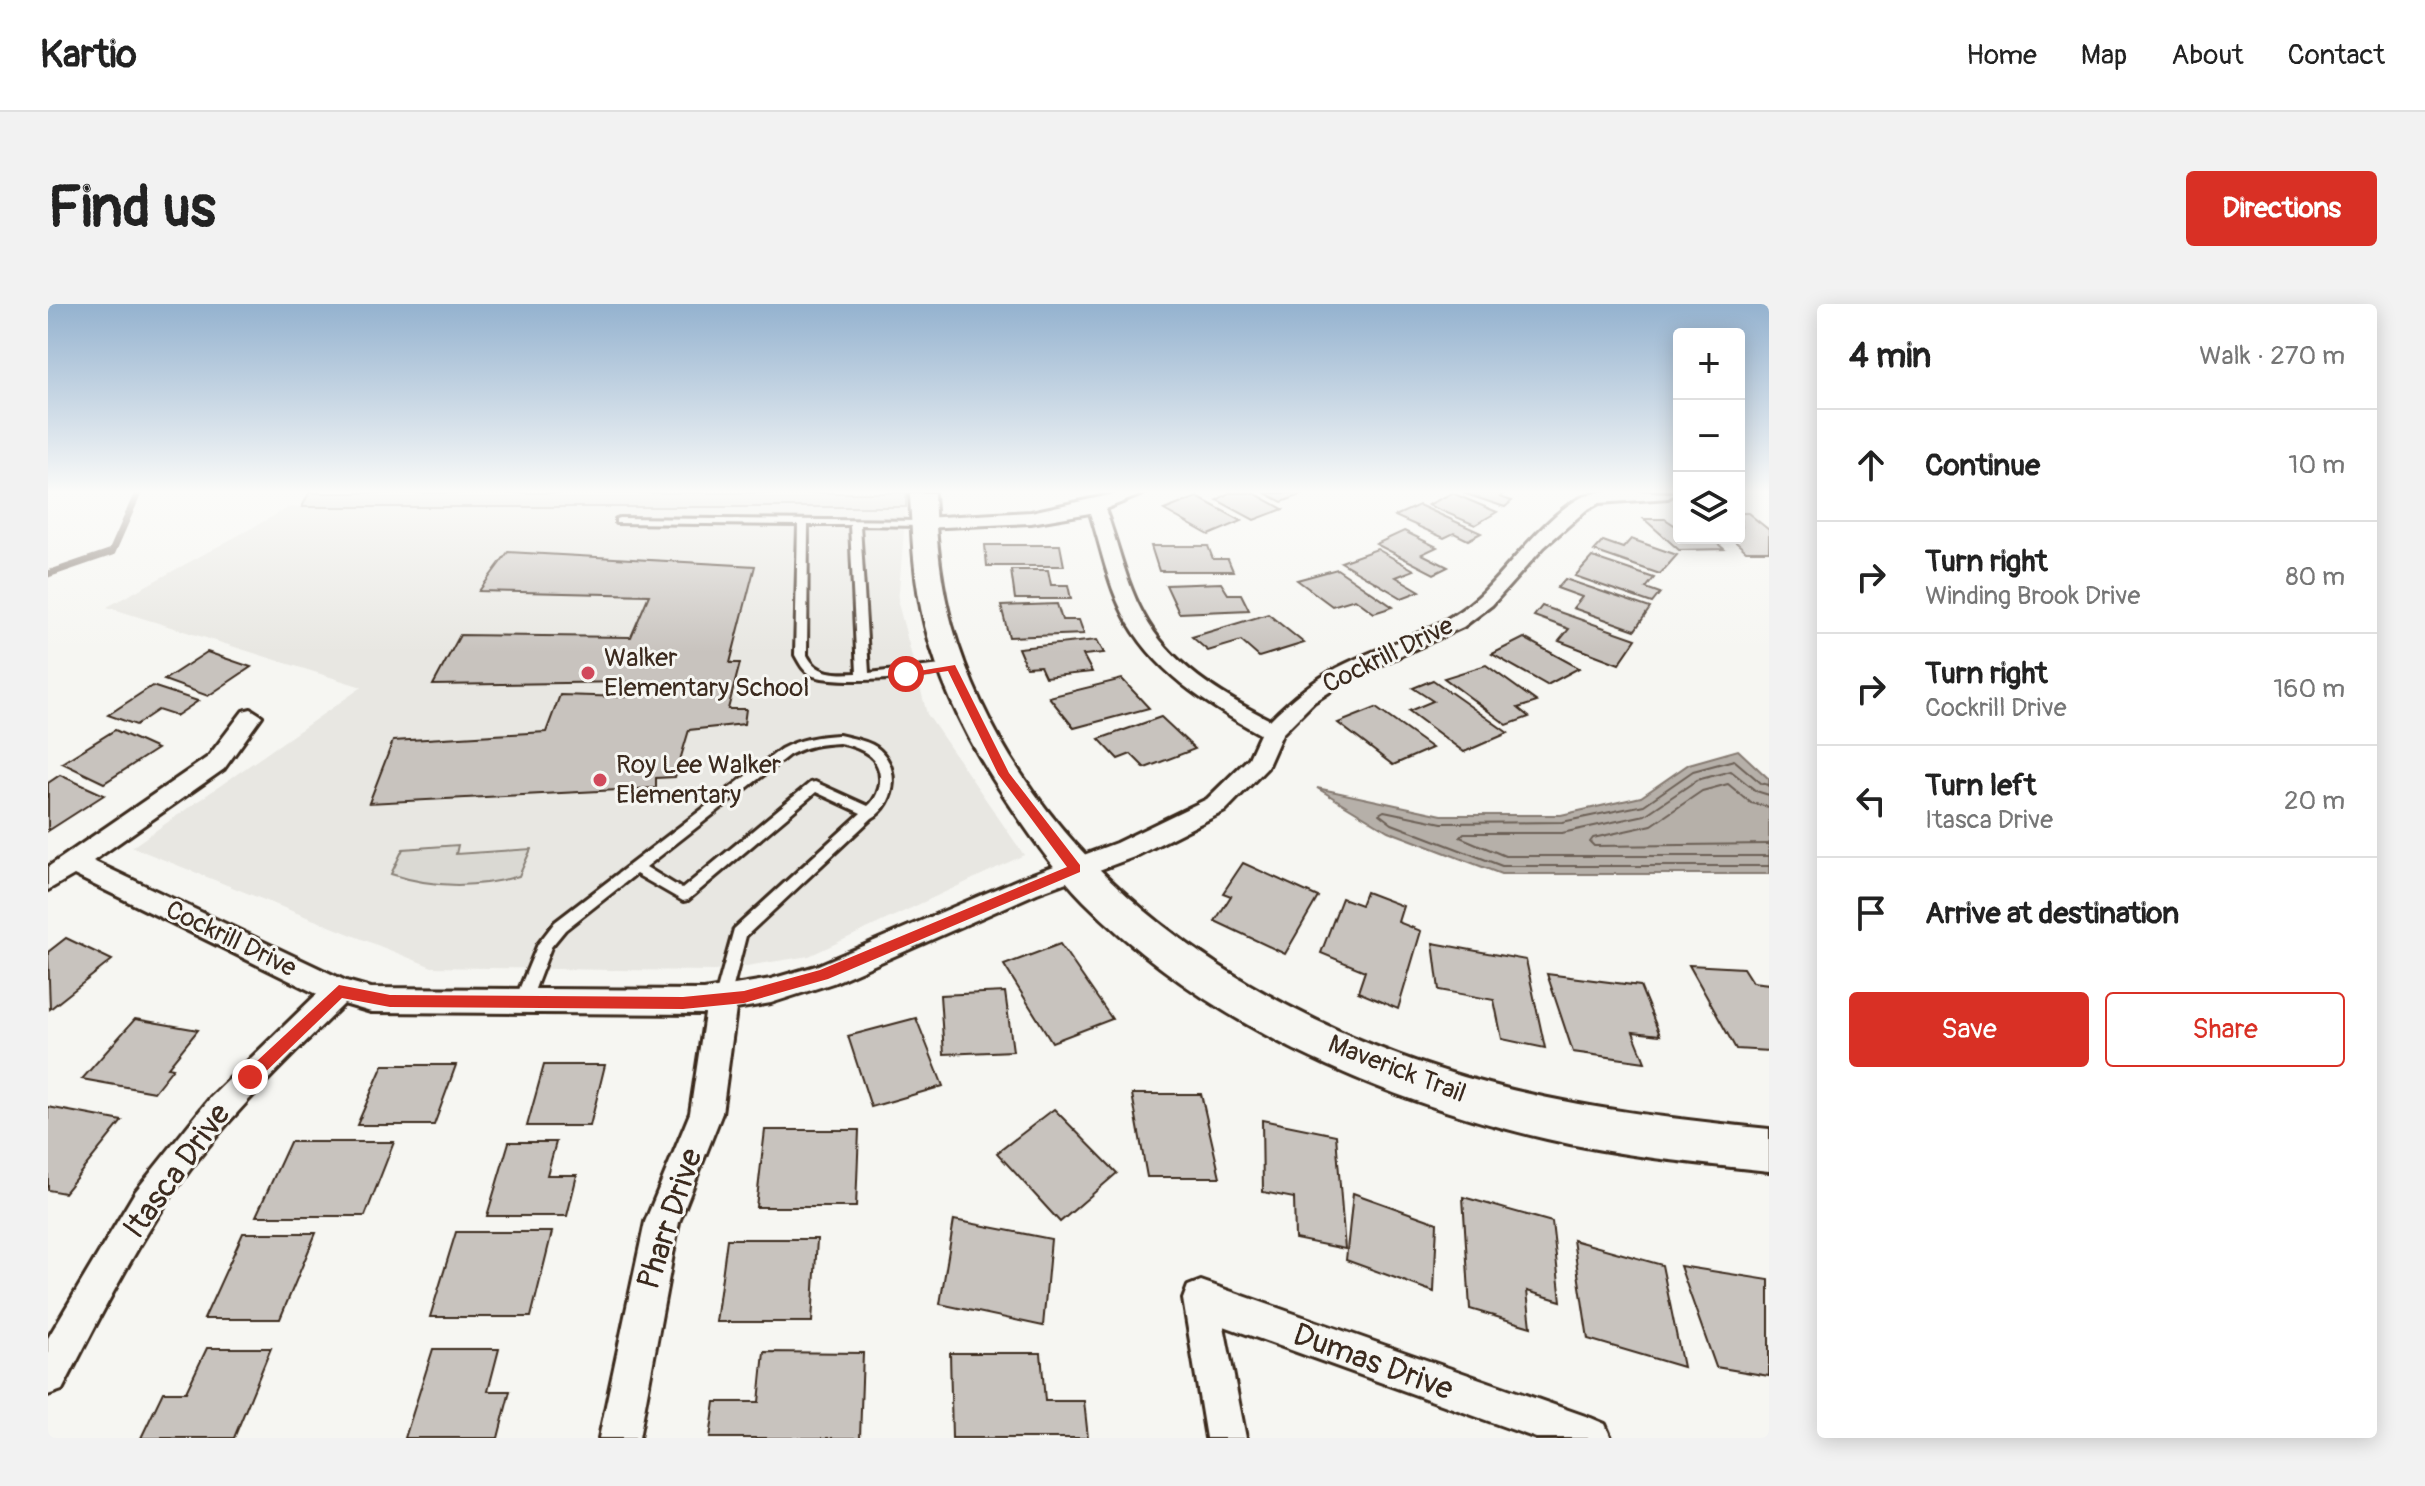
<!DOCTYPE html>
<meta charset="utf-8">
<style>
body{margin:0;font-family:Pangolin,sans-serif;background:#f2f2f2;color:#222}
.controls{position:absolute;right:24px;top:24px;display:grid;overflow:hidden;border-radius:8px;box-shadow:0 4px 20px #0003}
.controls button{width:72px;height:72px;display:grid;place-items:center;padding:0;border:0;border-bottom:2px solid #e0e0e0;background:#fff;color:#222;font:40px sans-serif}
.stop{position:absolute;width:24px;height:24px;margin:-18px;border:6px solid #d93025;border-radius:50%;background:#fff}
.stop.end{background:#d93025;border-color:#fff;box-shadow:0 2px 8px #0008}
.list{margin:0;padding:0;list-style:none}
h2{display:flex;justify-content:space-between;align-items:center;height:104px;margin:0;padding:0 32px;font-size:34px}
h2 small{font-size:26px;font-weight:400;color:#767676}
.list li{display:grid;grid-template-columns:52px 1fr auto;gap:24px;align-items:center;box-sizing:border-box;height:112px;padding:0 32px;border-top:2px solid #e0e0e0}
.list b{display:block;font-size:30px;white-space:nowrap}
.list p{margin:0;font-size:26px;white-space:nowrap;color:#767676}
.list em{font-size:26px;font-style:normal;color:#767676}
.actions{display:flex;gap:16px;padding:24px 32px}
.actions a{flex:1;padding:18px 0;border:2px solid #d93025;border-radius:8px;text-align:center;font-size:28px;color:#d93025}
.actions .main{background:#d93025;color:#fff}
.icon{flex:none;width:44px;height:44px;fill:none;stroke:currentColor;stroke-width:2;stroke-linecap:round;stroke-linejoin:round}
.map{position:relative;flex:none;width:1721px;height:1134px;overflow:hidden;border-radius:8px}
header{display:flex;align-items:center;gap:48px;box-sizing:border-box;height:112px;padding:0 40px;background:#fff;border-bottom:2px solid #e0e0e0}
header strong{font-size:38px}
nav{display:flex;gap:44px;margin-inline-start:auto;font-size:28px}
.intro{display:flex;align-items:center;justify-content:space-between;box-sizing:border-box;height:192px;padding:0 48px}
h1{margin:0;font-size:56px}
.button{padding:20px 36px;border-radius:8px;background:#d93025;color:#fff;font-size:28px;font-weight:700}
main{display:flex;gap:48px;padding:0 48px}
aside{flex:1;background:#fff;border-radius:8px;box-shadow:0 4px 20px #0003}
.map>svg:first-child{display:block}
.built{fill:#e8e7e2}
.green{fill:#dad9d3;stroke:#8a8278;stroke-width:2}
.water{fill:#b6b0a9;stroke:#857a71;stroke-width:2}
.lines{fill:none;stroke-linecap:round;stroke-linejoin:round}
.shore{stroke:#6c6056;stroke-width:2}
.stream{stroke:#857a71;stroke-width:7}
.building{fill:#c8c3be;stroke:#3b2a1e;stroke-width:2}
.lane-casing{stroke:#3b2a1e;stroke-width:6}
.street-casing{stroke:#3b2a1e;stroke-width:6}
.secondary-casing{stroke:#3b2a1e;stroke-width:6}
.lane{fill:#f6f6f2;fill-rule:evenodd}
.street{fill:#f6f6f2;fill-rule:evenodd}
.secondary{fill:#f6f6f2;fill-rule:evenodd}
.route{fill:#d93025}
.poi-dot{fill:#d1495b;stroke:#f6f6f2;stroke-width:3}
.labels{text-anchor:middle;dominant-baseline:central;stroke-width:6;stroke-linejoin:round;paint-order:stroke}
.street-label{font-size:26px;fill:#3b2a1e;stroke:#f6f6f2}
.poi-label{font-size:26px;fill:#3b2a1e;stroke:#f6f6f2;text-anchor:start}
.near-street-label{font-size:32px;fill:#3b2a1e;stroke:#f6f6f2}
</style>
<header>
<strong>Kartio</strong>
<nav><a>Home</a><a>Map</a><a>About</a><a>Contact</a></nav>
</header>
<div class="intro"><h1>Find us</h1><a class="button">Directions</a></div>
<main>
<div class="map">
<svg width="1721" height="1134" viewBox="0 0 1721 1134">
<rect width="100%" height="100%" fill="#f6f6f2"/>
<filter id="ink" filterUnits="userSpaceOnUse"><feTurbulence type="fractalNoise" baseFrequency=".0125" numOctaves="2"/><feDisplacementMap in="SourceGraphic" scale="16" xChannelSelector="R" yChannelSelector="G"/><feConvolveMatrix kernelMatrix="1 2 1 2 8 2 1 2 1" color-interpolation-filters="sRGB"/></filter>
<g filter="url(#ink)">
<path class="built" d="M 242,203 L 858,203 L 850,299 L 879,410 L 976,551 L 761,652 L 667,667 L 566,666 L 384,663 L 84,543 L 314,383 L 59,303 Z"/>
<g class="green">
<path d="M 261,189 L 858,189 L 858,203 L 254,203 Z"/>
<path d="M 410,541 L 408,550 L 483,545 L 471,572 C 429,584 385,584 343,570 L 355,545 Z"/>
</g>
<path class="water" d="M 1690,446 L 1721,475 L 1721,570 L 1453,570 L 1340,527 L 1269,484 L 1394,511 L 1513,511 L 1593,493 L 1641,460 Z"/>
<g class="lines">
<g class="shore">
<path d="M 1721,481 L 1713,479 L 1686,456 L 1645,467 L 1596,501 L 1514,518 L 1394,519 L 1336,507 L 1331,510 L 1344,520 L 1454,562 L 1721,562"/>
<path d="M 1721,491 L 1708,487 L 1683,467 L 1649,476 L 1597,511 L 1514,529 L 1416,529 L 1412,533 L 1457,552 L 1721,552"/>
<path d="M 1721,503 L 1703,499 L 1680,480 L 1654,487 L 1604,521 L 1545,534 L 1542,538 L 1546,542 L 1721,540"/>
</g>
<path class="stream" d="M 0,270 L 64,248 L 90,189"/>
</g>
<g class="building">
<path d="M 1181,189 L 1206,189 L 1235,205 L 1206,216 L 1169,196 Z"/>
<path d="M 1217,189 L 1258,189 L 1234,198 Z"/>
<path d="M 1404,189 L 1449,208 L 1427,221 L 1380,201 Z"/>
<path d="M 1415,189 L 1456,189 L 1452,193 L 1464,197 L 1457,203 Z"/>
<path d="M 1149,193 L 1194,217 L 1161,231 L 1116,206 Z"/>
<path d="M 1371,201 L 1433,229 L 1420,236 L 1406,229 L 1396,234 L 1347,212 Z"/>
<path d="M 1691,209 L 1700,209 L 1721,226 L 1721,247 L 1698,247 L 1683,234 L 1691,234 L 1691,223 L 1694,223 Z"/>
<path d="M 1596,215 L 1617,215 L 1631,224 L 1631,234 L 1663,234 L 1676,245 L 1631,246 Z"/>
<path d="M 1356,227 L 1389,243 L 1374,250 L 1400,263 L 1386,270 L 1328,240 Z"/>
<path d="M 1583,235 L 1629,251 L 1612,270 L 1546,247 L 1555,237 L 1575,244 Z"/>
<path d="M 937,241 L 1012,241 L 1016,262 L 939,262 Z"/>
<path d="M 1103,242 L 1160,242 L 1165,255 L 1180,255 L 1185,267 L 1111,267 Z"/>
<path d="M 1329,245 L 1366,266 L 1348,273 L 1372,287 L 1354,294 L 1293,258 Z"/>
<path d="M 460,248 L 707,262 L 682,359 L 692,359 L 680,405 L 698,405 L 696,420 L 641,426 L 627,473 L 608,474 L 608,484 L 321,499 L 345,437 L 498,428 L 512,391 L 578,393 L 580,378 L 385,381 L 412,331 L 583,333 L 601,291 L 431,287 Z"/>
<path d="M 1544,253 L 1606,274 L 1598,284 L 1612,289 L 1604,299 L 1527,272 Z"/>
<path d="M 1289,265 L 1345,303 L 1326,309 L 1307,295 L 1284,302 L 1249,276 Z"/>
<path d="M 963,266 L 1000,266 L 1003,281 L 1020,281 L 1023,295 L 967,295 Z"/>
<path d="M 1517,275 L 1602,304 L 1587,326 L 1525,304 L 1534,293 L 1509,284 Z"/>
<path d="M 1173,279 L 1180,290 L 1193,290 L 1201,306 L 1131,309 L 1118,281 Z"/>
<path d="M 1009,300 L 1014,316 L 1031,316 L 1036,330 L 961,333 L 953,302 Z"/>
<path d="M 1494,302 L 1588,335 L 1571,360 L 1511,337 L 1521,325 L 1486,312 Z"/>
<path d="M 1220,310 L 1256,339 L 1211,353 L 1193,337 L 1160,347 L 1144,333 Z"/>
<path d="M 1476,334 L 1531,364 L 1499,381 L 1444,350 Z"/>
<path d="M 1049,336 L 1056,349 L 1035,351 L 1044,368 L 997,373 L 992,362 L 978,363 L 970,344 Z"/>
<path d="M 159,348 L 203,363 L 160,392 L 116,376 Z"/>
<path d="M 1438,361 L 1489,398 L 1470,404 L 1481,413 L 1459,421 L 1396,374 Z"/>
<path d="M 1074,375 L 1101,404 L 1026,424 L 1001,393 Z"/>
<path d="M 1385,376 L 1460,429 L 1416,448 L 1361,407 L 1385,397 L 1365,384 Z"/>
<path d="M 104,382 L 150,397 L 128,412 L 110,406 L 88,421 L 60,411 Z"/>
<path d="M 1328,404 L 1384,444 L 1345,461 L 1290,419 Z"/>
<path d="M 1113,413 L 1147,445 L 1097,464 L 1083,450 L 1070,455 L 1051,435 Z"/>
<path d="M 67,426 L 109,445 L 56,479 L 14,459 Z"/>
<path d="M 12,471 L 56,491 L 0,527 L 0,479 Z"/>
<path d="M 1195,559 L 1270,593 L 1237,650 L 1167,617 L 1183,592 L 1175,589 Z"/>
<path d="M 1318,588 L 1355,602 L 1350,618 L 1373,627 L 1350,705 L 1310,688 L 1317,667 L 1273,649 L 1294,594 L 1313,601 Z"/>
<path d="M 18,634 L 64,656 L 2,705 L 0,648 Z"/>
<path d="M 1385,639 L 1478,656 L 1497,744 L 1454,735 L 1446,696 L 1391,686 Z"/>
<path d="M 1012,640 L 1064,715 L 1004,738 L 956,661 Z"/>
<path d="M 1641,661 L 1695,664 L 1704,678 L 1721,680 L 1721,747 L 1688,745 Z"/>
<path d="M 1499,670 L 1592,682 L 1612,731 L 1585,728 L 1597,758 L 1525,748 Z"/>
<path d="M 957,688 L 965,747 L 896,750 L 892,691 Z"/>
<path d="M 868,714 L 895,782 L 823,803 L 800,732 Z"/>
<path d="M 87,715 L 150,726 L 120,763 L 125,764 L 106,788 L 34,775 Z"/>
<path d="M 335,761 L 408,761 L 386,821 L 309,821 Z"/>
<path d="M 496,761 L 557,761 L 542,822 L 479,822 Z"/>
<path d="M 1084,790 L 1153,790 L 1172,873 L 1099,873 Z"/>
<path d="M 0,803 L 74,817 L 16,889 L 0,886 Z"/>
<path d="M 1006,805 L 1069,869 L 1012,918 L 949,849 Z"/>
<path d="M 1214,816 L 1288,831 L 1297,945 L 1247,935 L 1246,894 L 1215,888 Z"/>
<path d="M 717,826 L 811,826 L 808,903 L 708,903 Z"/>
<path d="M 242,838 L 346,838 L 317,912 L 208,912 Z"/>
<path d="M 461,838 L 508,838 L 499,871 L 529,871 L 519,912 L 439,912 Z"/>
<path d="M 1305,889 L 1389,919 L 1386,988 L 1298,956 Z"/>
<path d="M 1415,893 L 1504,918 L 1513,997 L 1479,987 L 1483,1023 L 1422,1005 Z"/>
<path d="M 906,916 L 1003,935 L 995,1022 L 892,1000 Z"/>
<path d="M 408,928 L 504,928 L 483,1013 L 382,1013 Z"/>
<path d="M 195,929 L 268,929 L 232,1015 L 156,1015 Z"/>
<path d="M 679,935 L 769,935 L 764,1018 L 668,1018 Z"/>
<path d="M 1525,936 L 1614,961 L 1635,1063 L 1540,1035 Z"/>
<path d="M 1632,962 L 1721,976 L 1721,1072 L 1668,1063 Z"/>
<path d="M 159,1044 L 223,1044 L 186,1134 L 93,1134 L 115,1088 L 138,1088 Z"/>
<path d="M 385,1045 L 451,1045 L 440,1087 L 462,1087 L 450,1134 L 357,1134 Z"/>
<path d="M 716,1048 L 815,1049 L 812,1134 L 662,1134 L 667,1098 L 711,1098 Z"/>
<path d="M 902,1049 L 993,1049 L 997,1097 L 1036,1097 L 1040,1134 L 904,1134 Z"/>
</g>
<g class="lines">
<g class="lane-casing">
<g id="lane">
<path d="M 571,214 L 877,217 L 877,221 L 874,222 L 812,221 L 821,369 L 903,360 L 909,363 C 889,375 785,381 763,371 C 755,367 751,358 747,351 L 750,221 L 568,219 L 568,215 ZM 760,221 L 802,221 L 809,369 C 789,370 769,371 759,351 Z"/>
<path d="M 791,431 C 803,434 817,436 828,443 C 853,461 849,500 824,514 L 698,632 L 680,702 L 674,704 L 668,702 L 666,697 L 686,625 L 813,509 L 768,488 L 640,596 L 635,597 L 588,570 L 517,626 L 503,643 L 480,703 L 474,705 L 468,703 L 466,698 L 490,640 L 507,618 L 733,445 C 752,435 769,432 791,431 ZM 791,439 C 801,441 812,444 821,451 C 837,464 835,489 820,502 L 767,478 L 762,479 L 634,585 L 598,563 L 741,451 C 758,442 772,440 791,439 Z"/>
</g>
</g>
<g class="street-casing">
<g id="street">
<path d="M 1071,189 L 1097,189 L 1057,205 C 1070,239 1077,277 1095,310 C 1121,360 1173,391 1222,416 C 1242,396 1263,378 1289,364 C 1335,340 1391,328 1430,293 C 1460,266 1505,200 1543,190 C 1567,183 1602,189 1628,189 L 1620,194 L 1551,199 L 1538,206 L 1496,243 L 1444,301 L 1415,323 L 1303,374 L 1266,398 L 1234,430 L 1219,464 L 1177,507 L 1086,553 L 989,589 L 785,679 L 723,699 L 688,705 L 674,809 L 631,918 L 591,1134 L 551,1134 L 597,918 L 642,809 L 657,710 L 323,708 L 296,700 C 245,750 194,799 150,855 C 95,926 55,1007 14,1086 L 0,1091 L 0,1034 L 87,888 L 162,794 L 269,690 L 26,571 L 0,586 L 0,563 L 160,453 L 195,407 L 203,405 L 214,412 L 176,465 L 45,557 L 298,677 L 323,684 L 656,686 L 723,675 L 768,662 L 971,575 L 1068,539 L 1159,495 L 1201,454 L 1212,430 C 1158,400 1103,366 1075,309 C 1059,277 1053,242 1042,209 L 983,219 L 874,224 L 865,219 L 874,214 L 983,208 Z"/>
<path d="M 1153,977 L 1543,1114 L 1557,1120 L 1563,1134 L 1488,1134 L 1176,1022 L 1198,1134 L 1158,1134 L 1135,995 L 1140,982 Z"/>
</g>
</g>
<g class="secondary-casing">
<path id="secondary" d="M 862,189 L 886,189 C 888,234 892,278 904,321 C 974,564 1207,718 1441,780 C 1533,805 1627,815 1721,825 L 1721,867 C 1647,859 1572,852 1499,835 C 1331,796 1159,721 1036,597 C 1008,568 984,534 962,501 C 924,446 894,387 877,322 C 866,278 864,234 862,189 Z"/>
</g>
<use href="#lane" class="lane"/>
<use href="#street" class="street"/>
<use href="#secondary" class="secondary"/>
</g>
</g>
<linearGradient id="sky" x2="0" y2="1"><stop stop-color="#94b2cf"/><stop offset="0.54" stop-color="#fbfbf9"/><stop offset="1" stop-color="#fbfbf9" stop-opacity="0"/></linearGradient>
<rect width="1721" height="348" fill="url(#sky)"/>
<path class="route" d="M 907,361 L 961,469 L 1032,561 L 1032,568 L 780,675 L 696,699 L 635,705 L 342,703 L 294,694 L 207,778 L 197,778 L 197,768 L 291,681 L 342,691 L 635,693 L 696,687 L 772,666 L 1019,563 L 950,470 L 900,367 L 858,373 L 853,370 Z"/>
<g class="poi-dot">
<circle cx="540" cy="369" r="8"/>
<circle cx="552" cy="476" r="8"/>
</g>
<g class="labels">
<g class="street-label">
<text transform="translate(1340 351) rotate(-26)">Cockrill Drive</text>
<text transform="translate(183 635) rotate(26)">Cockrill Drive</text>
<text transform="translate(1349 765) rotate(21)">Maverick Trail</text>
</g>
<g class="poi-label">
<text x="556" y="354">Walker<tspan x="556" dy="30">Elementary School</tspan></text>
<text x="568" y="461">Roy Lee Walker<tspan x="568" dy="30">Elementary</tspan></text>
</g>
<g class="near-street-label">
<text transform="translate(129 867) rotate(-54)">Itasca Drive</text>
<text transform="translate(622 915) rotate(-72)">Pharr Drive</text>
<text transform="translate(1325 1058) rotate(20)">Dumas Drive</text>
</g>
</g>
</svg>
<div class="controls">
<button>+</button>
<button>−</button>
<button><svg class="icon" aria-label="layers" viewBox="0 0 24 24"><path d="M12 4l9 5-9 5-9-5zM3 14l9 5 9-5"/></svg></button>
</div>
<div class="stop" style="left:858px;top:370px"></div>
<div class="stop end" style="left:202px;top:773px"></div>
</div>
<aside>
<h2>4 min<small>Walk · 270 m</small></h2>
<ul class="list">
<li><svg class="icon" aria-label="ahead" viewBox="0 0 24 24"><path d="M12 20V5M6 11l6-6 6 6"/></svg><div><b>Continue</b></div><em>10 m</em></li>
<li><svg class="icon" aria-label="right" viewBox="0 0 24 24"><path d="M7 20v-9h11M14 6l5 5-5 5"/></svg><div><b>Turn right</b><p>Winding Brook Drive</p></div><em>80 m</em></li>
<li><svg class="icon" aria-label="right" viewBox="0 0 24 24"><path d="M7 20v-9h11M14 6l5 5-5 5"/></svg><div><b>Turn right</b><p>Cockrill Drive</p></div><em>160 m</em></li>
<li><svg class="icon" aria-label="left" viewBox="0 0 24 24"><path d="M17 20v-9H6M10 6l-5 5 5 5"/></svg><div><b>Turn left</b><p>Itasca Drive</p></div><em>20 m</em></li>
<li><svg class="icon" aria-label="arrive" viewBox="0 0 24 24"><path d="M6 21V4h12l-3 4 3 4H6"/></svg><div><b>Arrive at destination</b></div></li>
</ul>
<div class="actions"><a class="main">Save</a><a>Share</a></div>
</aside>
</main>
